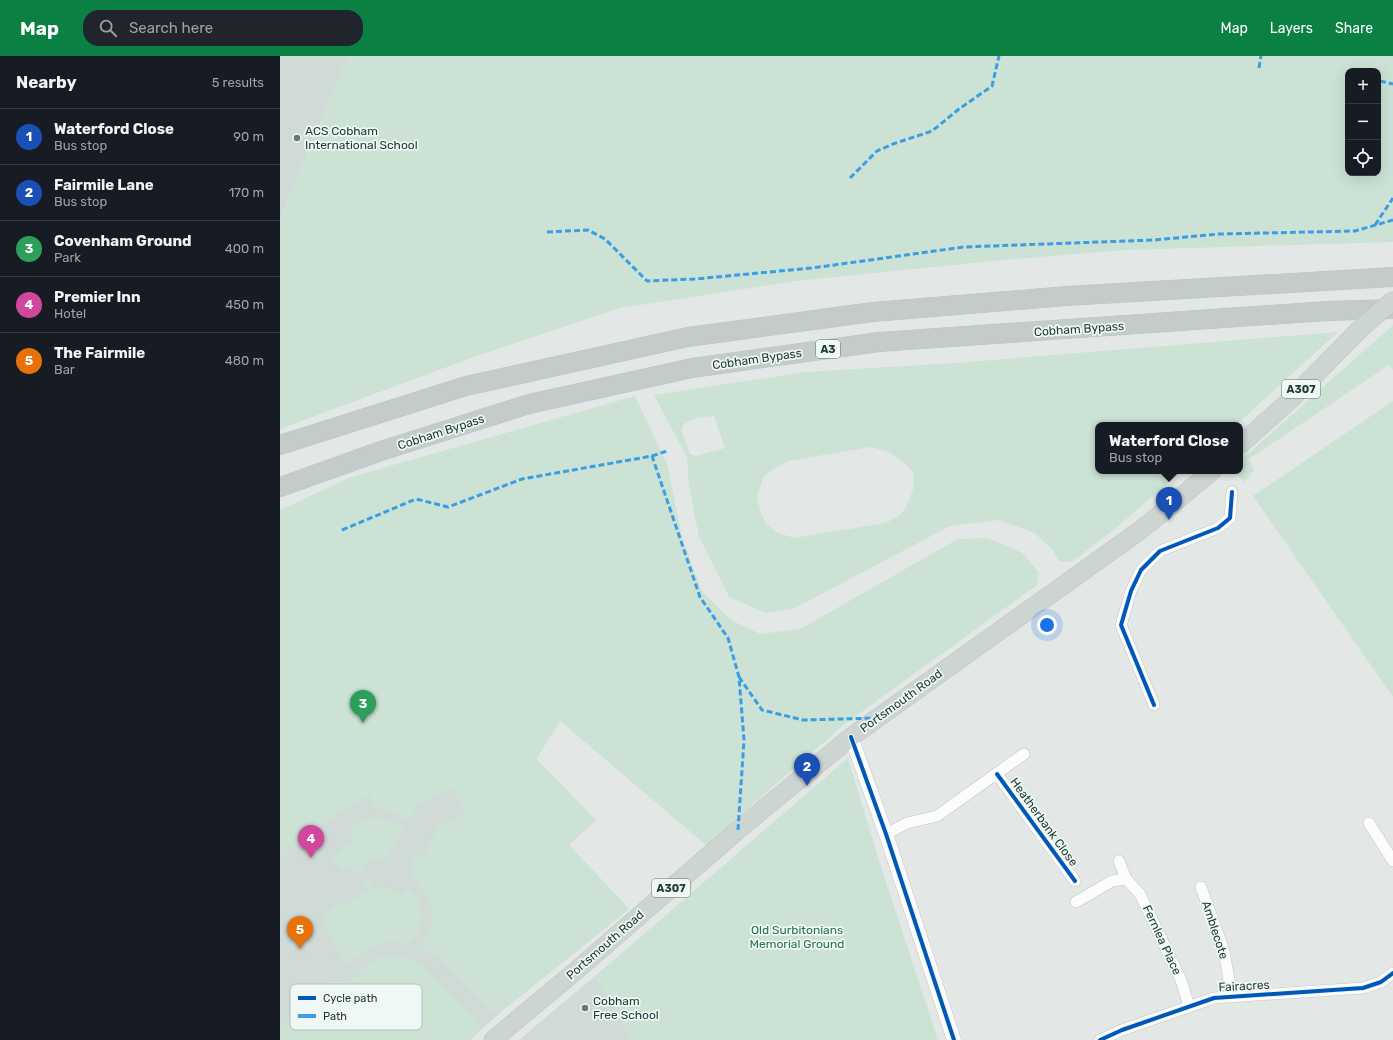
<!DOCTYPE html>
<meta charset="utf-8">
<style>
body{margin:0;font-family:Rubik,sans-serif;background:#20242c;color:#f1f3f6}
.controls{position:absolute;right:12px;top:12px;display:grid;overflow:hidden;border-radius:8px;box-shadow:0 4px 16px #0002}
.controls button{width:36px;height:36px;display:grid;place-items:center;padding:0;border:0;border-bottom:1px solid #363941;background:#171b24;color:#f1f3f6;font:20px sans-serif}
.you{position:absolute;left:767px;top:569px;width:14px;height:14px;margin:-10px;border:3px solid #fff;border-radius:50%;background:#1a73e8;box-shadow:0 0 0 6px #1a73e833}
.badge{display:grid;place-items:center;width:26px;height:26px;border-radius:50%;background:#0b8043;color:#fff;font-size:13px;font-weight:700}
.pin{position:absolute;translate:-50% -33px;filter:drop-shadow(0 1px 2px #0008)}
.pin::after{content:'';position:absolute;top:21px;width:14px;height:12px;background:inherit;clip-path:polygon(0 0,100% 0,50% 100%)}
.popup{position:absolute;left:815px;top:366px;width:148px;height:52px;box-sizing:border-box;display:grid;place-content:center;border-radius:8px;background:#171b24;filter:drop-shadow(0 1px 3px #0005);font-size:13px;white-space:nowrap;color:#9ea1a6}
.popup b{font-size:15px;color:#f1f3f6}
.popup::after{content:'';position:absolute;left:50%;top:100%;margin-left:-8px;border:8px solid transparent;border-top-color:#171b24}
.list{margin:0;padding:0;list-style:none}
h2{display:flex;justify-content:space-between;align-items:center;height:52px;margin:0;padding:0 16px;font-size:17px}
h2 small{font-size:13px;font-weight:400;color:#9ea1a6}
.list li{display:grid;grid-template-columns:26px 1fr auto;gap:12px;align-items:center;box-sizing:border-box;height:56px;padding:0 16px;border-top:1px solid #363941}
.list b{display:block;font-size:15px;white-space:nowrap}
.list p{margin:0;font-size:13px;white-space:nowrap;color:#9ea1a6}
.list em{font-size:13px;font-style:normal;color:#9ea1a6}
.icon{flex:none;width:22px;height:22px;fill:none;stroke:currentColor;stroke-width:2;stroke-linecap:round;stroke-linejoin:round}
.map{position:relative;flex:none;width:1113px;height:984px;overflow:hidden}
header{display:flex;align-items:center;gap:24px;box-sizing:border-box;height:56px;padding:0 20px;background:#0b8043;color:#fff}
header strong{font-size:19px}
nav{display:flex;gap:22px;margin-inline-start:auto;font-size:14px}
.search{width:280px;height:36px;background:#20242c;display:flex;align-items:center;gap:10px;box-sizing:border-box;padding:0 14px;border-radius:16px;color:#9ea1a6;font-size:15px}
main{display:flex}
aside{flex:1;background:#171b24}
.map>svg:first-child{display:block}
.built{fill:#d0dad6}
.green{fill:#cbe2d4;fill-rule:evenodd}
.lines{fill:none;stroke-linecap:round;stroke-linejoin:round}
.minor-casing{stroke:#c0c5c3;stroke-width:12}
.tertiary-casing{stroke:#c0c5c3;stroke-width:15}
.primary-casing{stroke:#bbc5c3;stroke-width:19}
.trunk-casing{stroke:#bbc5c3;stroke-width:20}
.minor{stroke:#fbfcfb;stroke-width:11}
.tertiary{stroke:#fbfcfb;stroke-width:14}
.primary{stroke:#cdd5d3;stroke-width:18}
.trunk{stroke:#c4ccca;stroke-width:19}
.primary-bridge-casing{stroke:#bbc5c3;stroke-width:19;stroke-linecap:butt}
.primary-bridge{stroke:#cdd5d3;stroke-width:18}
.quiet{stroke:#3c9ee2;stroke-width:3;stroke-dasharray:6 3;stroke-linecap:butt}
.cycleway-casing{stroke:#f0f8f5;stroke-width:6}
.cycleway{stroke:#0057b8;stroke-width:4}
.poi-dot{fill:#647874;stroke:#f0f8f5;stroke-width:1.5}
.labels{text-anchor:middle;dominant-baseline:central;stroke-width:3.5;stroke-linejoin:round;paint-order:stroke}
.shield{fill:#f0f8f5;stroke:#5e746f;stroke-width:1}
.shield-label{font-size:11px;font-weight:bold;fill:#203c36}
.poi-label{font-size:12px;fill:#203c36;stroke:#f0f8f5;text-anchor:start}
.street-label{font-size:12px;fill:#203c36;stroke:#f0f8f5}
.park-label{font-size:12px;fill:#2a734b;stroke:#f0f8f5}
.key{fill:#f0f8f5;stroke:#b2c0bc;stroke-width:1}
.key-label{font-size:11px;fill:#203c36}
</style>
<header>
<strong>Map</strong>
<div class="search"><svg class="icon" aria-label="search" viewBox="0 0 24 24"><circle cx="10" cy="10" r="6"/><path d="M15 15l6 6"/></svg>Search here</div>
<nav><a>Map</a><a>Layers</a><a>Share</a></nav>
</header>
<main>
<aside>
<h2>Nearby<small>5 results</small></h2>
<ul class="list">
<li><span class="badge" style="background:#1a4fb4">1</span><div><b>Waterford Close</b><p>Bus stop</p></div><em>90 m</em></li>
<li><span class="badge" style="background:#1a4fb4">2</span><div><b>Fairmile Lane</b><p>Bus stop</p></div><em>170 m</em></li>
<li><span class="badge" style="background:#2e9e5b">3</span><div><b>Covenham Ground</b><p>Park</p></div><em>400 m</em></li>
<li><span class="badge" style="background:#d1479c">4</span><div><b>Premier Inn</b><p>Hotel</p></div><em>450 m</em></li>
<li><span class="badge" style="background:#e8710a">5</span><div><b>The Fairmile</b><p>Bar</p></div><em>480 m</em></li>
</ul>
</aside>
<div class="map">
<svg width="1113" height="984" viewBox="0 0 1113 984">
<rect width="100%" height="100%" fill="#e3e8e6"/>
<g class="built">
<path d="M 0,0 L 68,0 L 0,164 Z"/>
<path d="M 280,665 L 256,703 L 316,764 L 289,789 L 349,853 L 223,954 L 190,984 L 0,984 L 0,802 L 45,766 L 91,737 Z"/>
<path d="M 315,920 L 353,984 L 239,984 Z"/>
</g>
<g class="green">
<path d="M 68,0 L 1113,0 L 1113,186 L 845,194 L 723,204 L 516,225 L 340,252 L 191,302 L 0,373 L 0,165 ZM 1068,15 L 1098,15 L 1098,117 L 1068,117 Z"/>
<path d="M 1113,269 L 1113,314 L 1109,309 L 969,403 L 974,414 L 964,426 L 956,415 L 960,415 L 960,405 Z"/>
<path d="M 1058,276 L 956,369 L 818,369 L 818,415 L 902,415 L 836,472 L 792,506 L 779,505 L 772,493 L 753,476 L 718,464 L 670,470 L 515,552 L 486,557 L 449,541 L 419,481 L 409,430 L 407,401 L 374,339 L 526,316 L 675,307 ZM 434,360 L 445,392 L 416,400 L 410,398 L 401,373 C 408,361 421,362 434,360 ZM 590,391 L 607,395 L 625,407 L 634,418 L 633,434 L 625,453 L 620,459 L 606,467 L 514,482 L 496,476 L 485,466 L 480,454 L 477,440 L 484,420 L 494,413 L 508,405 Z"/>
<path d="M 355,340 L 387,408 L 402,481 L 422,535 L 451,564 L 480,578 L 520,573 L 678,483 L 708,482 L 742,497 L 759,516 L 757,529 L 566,667 L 426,789 L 280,665 L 256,703 L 316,764 L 289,789 L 349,853 L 223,954 L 216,955 L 209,954 L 157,901 L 143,892 L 143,889 C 153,867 157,852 141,831 C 137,827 132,821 131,815 C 131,809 134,803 135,797 L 143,801 L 160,768 L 185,757 L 173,732 L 145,745 L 137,751 L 129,765 C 117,758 107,752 93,752 L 91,738 L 45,766 L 0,802 L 0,454 L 71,421 Z"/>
<path d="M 1113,345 L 1113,641 L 973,440 Z"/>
<path d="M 568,702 L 600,808 L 658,984 L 353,984 L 315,920 Z"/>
<path d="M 84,762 C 101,760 109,763 124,772 L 110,795 L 108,803 L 83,806 L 84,814 L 76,817 L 71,811 L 61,815 L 51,802 L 72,785 L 72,769 Z"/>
<path d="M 93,823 L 92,832 C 104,830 113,833 123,839 L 127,832 C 132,835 137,840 140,846 C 145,859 140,887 123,888 C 103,879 83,898 67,909 L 55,895 L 59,891 L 45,874 L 41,860 L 59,845 L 64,851 L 88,832 L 83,826 Z"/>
<path d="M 115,899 L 132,903 L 141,909 L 199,965 L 200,970 L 194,980 L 190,984 L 0,984 L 0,969 L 51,931 L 47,925 C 59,928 70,925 80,917 C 84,913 88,908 94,905 C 100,901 108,900 115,899 Z"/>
</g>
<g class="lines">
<g class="minor-casing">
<g id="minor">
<path d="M 874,649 L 841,569 L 851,535 L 861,514 L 880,495 L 938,472 L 950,462 L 952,436"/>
<path d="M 717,718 L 795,825"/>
<path d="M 1089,767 L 1113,805"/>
<path d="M 606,778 L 627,767 L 657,760 L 744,698"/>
<path d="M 839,805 L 846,823"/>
<path d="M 921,831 L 944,895 L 952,941"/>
<path d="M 796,846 L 832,825 L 846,823 L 860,838 L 901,924 L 909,950"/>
<path d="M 820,984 L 842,974 L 934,942 L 1083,932 L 1101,926 L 1113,917"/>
</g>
</g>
<g class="tertiary-casing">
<path id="tertiary" d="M 571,681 L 606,778 L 674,984"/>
</g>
<g class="primary-casing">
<g id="primary">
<path d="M 960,389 L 1010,344 L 1079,274"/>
<path d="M 213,984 L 298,913 L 458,774 L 571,681 L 862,473 L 932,415"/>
</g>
</g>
<g class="trunk-casing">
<g id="trunk">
<path d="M 0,389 L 186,330 L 408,281 L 593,256 L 787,240 L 1113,221"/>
<path d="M 0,431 L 101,395 L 249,348 L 412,312 L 599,286 L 1047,255 L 1113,253"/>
</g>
</g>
<use href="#minor" class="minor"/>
<use href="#tertiary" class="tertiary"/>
<use href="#primary" class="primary"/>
<use href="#trunk" class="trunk"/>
<g class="primary-bridge-casing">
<path id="primary-bridge" d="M 1079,274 L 1113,244"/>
</g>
<use href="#primary-bridge" class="primary-bridge"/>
<g class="quiet">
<path d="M 979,12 L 981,0"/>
<path d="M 1100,25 L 1113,28"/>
<path d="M 570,122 L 597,95 L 613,88 L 652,75 L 679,53 L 712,30 L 719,0"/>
<path d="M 1095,169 L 1113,142"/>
<path d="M 267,176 L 308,174 L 325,183 L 367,225 L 415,223 L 532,212 L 684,191 L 874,184 L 939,178 L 1075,175 L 1113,164"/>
<path d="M 372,400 L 387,395"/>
<path d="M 62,474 L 136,443 L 168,451 L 242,423 L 372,400 L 420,541 L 448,582 L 459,621 L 464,684 L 458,774"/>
<path d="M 459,621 L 482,654 L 523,664 L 597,662"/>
</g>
<g class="cycleway-casing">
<g id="cycleway">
<path d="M 874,649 L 841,569 L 851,535 L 861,514 L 880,495 L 938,472 L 950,462 L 952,436"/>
<path d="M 571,681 L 606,778 L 674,984"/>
<path d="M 717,718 L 795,825"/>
<path d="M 820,984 L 842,974 L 934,942 L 1083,932 L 1101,926 L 1113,917"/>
</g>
</g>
<use href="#cycleway" class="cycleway"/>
</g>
<g class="poi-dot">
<circle cx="17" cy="82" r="4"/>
<circle cx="305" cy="952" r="4"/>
</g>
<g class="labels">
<g class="shield">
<rect x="536" y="284" width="24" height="18" rx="3"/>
<rect x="1002" y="324" width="38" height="18" rx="3"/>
<rect x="372" y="823" width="38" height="18" rx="3"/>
</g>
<g class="shield-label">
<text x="548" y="293">A3</text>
<text x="1021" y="333">A307</text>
<text x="391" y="832">A307</text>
</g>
<g class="poi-label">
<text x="25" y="75">ACS Cobham<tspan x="25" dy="14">International School</tspan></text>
<text x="313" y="945">Cobham<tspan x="313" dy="14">Free School</tspan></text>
</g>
<g class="street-label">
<text transform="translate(799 273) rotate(-4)">Cobham Bypass</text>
<text transform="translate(477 303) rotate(-8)">Cobham Bypass</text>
<text transform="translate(161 376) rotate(-18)">Cobham Bypass</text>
<text transform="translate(621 645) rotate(-36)">Portsmouth Road</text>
<text transform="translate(764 766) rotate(54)">Heatherbank Close</text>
<text transform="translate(935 874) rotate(72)">Amblecote</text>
<text transform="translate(882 884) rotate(65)">Fernlea Place</text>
<text transform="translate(325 889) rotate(-41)">Portsmouth Road</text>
<text transform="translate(964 930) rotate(-3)">Fairacres</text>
</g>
<g class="park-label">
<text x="517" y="874">Old Surbitonians<tspan x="517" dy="14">Memorial Ground</tspan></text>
</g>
</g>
<rect x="10" y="928" width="132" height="46" rx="6" class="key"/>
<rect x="18" y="940" width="18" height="4" fill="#0057b8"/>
<rect x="18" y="958" width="18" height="4" fill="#3c9ee2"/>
<g class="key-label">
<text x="43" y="946">Cycle path</text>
<text x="43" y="964">Path</text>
</g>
</svg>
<div class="controls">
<button>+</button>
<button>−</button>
<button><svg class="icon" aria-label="locate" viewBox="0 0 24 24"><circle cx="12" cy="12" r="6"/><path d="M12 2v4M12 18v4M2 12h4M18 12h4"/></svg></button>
</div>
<div class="you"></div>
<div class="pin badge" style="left:889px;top:464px;background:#1a4fb4">1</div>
<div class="popup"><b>Waterford Close</b>Bus stop</div>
<div class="pin badge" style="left:527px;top:730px;background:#1a4fb4">2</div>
<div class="pin badge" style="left:83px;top:667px;background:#2e9e5b">3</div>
<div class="pin badge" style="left:31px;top:802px;background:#d1479c">4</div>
<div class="pin badge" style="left:20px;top:893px;background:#e8710a">5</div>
</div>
</main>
